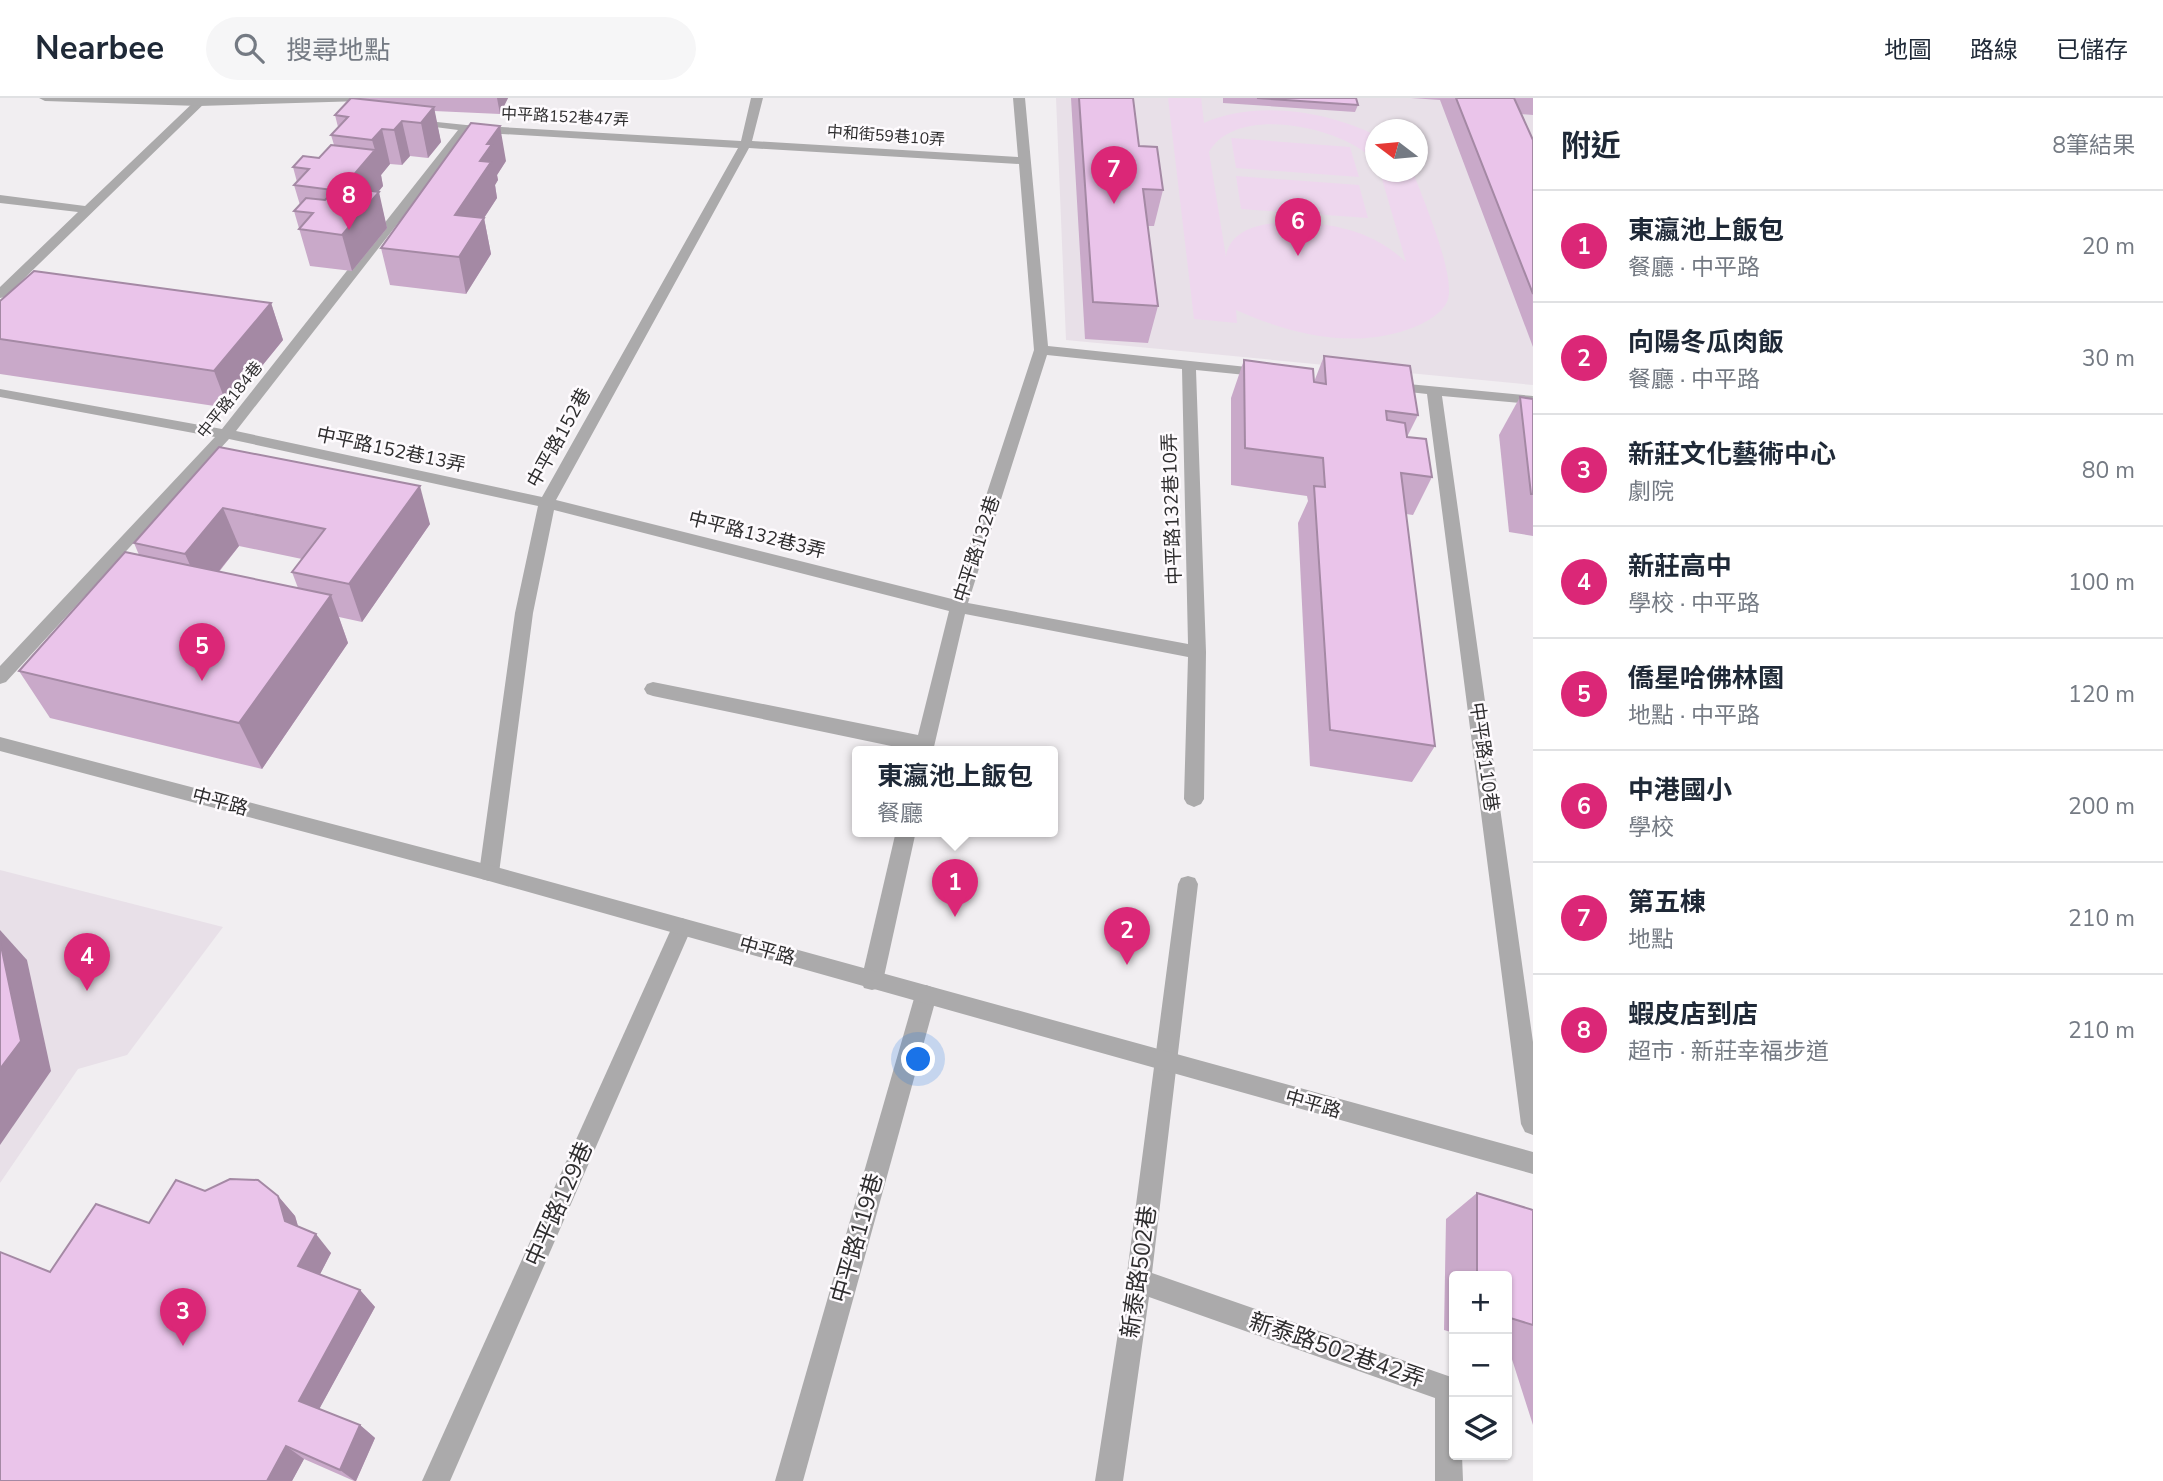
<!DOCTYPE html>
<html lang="zh-TW">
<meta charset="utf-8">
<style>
body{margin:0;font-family:"Nunito Sans","Noto Sans TC",sans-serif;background:#f6f6f7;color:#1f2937}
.controls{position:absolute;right:21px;bottom:21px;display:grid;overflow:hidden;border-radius:7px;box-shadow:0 2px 5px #0004}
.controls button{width:63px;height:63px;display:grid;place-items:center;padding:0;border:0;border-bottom:2px solid #e0e1e3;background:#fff;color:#1f2937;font:35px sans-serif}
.compass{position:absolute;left:1365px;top:21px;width:63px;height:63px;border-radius:50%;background:#fff;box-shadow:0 2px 5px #0004;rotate:286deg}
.you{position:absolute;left:919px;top:962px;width:24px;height:24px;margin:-18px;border:5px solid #fff;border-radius:50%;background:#1a73e8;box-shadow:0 0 0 10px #1a73e833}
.badge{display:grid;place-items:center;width:46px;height:46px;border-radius:50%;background:#db2777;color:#fff;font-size:23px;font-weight:700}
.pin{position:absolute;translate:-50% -58px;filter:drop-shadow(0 2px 4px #0008)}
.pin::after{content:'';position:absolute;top:37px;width:24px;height:21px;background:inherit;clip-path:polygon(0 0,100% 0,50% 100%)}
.popup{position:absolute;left:852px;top:648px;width:206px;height:91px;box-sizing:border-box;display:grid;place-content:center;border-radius:7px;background:#fff;filter:drop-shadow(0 2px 5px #0005);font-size:23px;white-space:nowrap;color:#747a83}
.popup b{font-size:26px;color:#1f2937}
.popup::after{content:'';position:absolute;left:50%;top:100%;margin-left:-14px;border:14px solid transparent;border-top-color:#fff}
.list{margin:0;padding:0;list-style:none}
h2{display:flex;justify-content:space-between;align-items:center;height:91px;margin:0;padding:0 28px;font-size:30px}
h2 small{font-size:23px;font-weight:400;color:#747a83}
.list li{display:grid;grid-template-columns:46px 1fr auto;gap:21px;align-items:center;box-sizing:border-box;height:112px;padding:0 28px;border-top:2px solid #e0e1e3}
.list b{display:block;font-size:26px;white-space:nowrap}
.list p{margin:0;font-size:23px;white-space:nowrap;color:#747a83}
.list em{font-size:23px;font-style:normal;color:#747a83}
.icon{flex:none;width:38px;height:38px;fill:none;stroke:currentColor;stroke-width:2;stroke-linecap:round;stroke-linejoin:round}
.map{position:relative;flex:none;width:1533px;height:1383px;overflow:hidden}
header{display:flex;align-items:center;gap:42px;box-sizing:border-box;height:98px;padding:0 35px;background:#fff;border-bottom:2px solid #e0e1e3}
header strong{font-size:33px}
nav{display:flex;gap:38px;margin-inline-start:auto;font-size:24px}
.search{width:490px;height:63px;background:#f6f6f7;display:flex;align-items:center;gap:18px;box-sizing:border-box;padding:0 24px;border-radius:38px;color:#747a83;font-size:26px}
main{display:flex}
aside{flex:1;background:#fff}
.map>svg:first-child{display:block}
.built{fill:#e8e0e8;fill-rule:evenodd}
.green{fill:#eed7ee}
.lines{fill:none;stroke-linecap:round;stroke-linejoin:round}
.service{fill:#abaaab;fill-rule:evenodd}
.pedestrian{fill:#abaaab;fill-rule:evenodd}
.minor{fill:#abaaab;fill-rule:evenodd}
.wall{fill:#c9a9c9;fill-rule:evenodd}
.shaded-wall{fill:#a489a4}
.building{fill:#eac4ea;stroke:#a489a4;stroke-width:2}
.labels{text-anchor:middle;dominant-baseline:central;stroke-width:5;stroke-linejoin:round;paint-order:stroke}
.far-street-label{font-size:16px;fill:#2e2d2e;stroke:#fefbfe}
.street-label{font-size:19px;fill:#2e2d2e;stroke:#fefbfe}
.near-street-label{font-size:23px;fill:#2e2d2e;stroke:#fefbfe}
</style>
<header>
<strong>Nearbee</strong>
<div class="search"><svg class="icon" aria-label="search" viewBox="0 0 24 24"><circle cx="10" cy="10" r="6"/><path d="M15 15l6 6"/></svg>搜尋地點</div>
<nav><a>地圖</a><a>路線</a><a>已儲存</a></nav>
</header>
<main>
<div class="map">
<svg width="1533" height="1383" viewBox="0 0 1533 1383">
<rect width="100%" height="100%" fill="#f1eef1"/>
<g class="built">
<path d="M 1056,0 L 1533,0 L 1533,287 L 1066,242 ZM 1376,32 L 1418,32 L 1418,74 L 1376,74 Z"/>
<path d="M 0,772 L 223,829 L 127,957 L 78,971 L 0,1085 Z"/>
</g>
<g class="green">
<path d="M 1168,0 L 1201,0 L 1204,25 C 1256,2 1326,13 1375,37 L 1375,63 C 1344,29 1236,5 1209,54 L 1226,159 C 1232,109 1334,123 1366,138 C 1381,144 1394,153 1406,164 L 1380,74 L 1413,74 C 1423,101 1455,175 1448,201 C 1444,214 1428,223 1417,228 C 1358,253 1292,237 1236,212 L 1237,225 L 1194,221 Z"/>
<path d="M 1231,40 L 1350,49 L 1359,79 L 1236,70 Z"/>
<path d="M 1236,78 L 1359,87 L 1368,120 L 1241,111 Z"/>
</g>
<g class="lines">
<g class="service">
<path d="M 198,0 L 210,0 L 5,199 L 0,200 L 0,189 L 78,114 L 0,105 L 0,97 L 85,108 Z"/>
<path d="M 751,0 L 763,0 L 752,43 L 1018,59 L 1013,0 L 1025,0 L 1048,248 L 1266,271 L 1273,275 L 1266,279 L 1196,272 L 1206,554 L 1204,701 L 1201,706 L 1194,709 L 1187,706 L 1184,701 L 1188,559 L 965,516 L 933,653 L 915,653 L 653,598 L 647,596 L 644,591 L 647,586 L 653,584 L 918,637 L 949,513 L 554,412 L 533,515 L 499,775 L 496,781 L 489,783 L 482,781 L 479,775 L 515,515 L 538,408 L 229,341 L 6,584 L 0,586 L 0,568 L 215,339 L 0,299 L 0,291 L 222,331 L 458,32 L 412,26 L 406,23 L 408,21 L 466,27 L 741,43 ZM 469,34 L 738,50 L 542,399 L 236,333 ZM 749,50 L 1019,66 L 1034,252 L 952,501 L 556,402 ZM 1047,257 L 1182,271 L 1188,546 L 968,505 Z"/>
<path d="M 1387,284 L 1533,298 L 1533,306 L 1442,298 L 1533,944 L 1533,1037 L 1525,1034 L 1521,1026 L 1427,296 L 1382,291 L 1380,288 Z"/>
<path d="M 896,733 L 916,733 L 883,883 L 880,890 L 872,892 L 864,890 L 861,883 Z"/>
<path d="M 1188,778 L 1195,780 L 1198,786 L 1152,1175 L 1454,1280 L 1454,1357 L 1462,1357 L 1463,1383 L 1435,1383 L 1435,1300 L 1149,1199 L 1123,1383 L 1095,1383 L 1126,1183 L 1178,786 L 1181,780 Z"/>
<path d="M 682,820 L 689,823 L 692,829 L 450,1383 L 422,1383 L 672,829 L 675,823 Z"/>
<path d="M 926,887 L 934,890 L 937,897 L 803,1383 L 775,1383 L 915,897 L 918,890 Z"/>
</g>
<path class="pedestrian" d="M 39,0 L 368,0 L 362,3 L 199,8 L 45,3 Z"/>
<path class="minor" d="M 0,639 L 489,767 L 1533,1054 L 1533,1076 L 489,783 L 0,653 Z"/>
</g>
<g class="wall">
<path d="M 351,0 L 508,0 L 500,16 L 434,13 L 441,44 L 428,60 L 410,58 L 402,67 L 390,66 L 381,77 L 383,88 L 378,94 L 387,130 L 352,173 L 310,168 L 294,113 L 300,107 L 294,87 L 297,84 L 293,69 L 319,60 L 334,47 L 331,37 L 338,29 L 335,17 Z"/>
<path d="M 1071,0 L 1133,0 L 1139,48 L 1163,92 L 1154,128 L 1148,128 L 1158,208 L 1148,245 L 1085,241 Z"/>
<path d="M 1223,0 L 1356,0 L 1358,7 L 1355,14 L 1223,5 Z"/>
<path d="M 1411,0 L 1533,0 L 1533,17 L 1521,16 L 1533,42 L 1533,249 L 1440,2 Z"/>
<path d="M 506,63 L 497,77 L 498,82 L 495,87 L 497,100 L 484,120 L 491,156 L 466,196 L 390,187 L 381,150 Z"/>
<path d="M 0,203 L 271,205 L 283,242 L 228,310 L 0,276 Z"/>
<path d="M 1324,258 L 1418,317 L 1407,339 L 1432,379 L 1413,417 L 1406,416 L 1435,648 L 1412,684 L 1310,668 L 1298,425 L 1308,403 L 1307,398 L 1231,387 L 1231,300 L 1244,262 L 1314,284 Z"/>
<path d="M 1520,299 L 1533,301 L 1533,438 L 1509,434 L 1499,337 Z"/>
<path d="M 219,349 L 430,426 L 362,524 L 339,519 L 348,545 L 262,671 L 50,620 L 19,573 L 139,457 L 134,445 ZM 239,448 L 302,461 L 292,474 L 298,490 L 219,474 Z"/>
<path d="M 205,1093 L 278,1098 L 295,1118 L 298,1128 L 331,1155 L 320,1176 L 360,1192 L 375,1209 L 319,1311 L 360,1327 L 375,1340 L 356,1383 L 354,1383 L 304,1361 L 292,1383 L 0,1383 L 50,1174 L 149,1125 Z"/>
<path d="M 1477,1095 L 1533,1112 L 1533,1327 L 1509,1252 L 1507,1251 L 1507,1178 L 1454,1178 L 1454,1235 L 1444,1232 L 1446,1121 Z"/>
</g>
<g class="shaded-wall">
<path d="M 497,0 L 508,0 L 500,16 Z"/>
<path d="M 434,9 L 441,44 L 428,60 L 421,25 Z"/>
<path d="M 402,23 L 410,58 L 402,67 L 394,32 Z"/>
<path d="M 500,28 L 506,63 L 497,77 L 498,82 L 495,87 L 497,100 L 484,120 L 491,156 L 466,196 L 459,159 L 455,117 L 487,46 Z"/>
<path d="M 382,31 L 390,66 L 381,77 L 383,88 L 370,104 L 379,94 L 387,130 L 352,173 L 342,137 L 349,128 L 340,93 L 375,52 L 372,42 Z"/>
<path d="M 271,205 L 283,242 L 228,310 L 214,273 Z"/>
<path d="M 420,388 L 430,426 L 362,524 L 349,486 Z"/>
<path d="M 223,410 L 239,448 L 202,494 L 185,456 Z"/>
<path d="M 331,497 L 348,545 L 262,671 L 239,625 Z"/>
<path d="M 0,832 L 27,862 L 51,973 L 0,1047 Z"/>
<path d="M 278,1098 L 295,1118 L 302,1142 L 285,1123 Z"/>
<path d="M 316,1136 L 331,1155 L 315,1186 L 298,1168 Z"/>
<path d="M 360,1192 L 375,1209 L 316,1317 L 299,1303 Z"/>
<path d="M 360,1327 L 375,1340 L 356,1383 L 355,1383 L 340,1372 Z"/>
<path d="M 286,1348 L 304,1361 L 292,1383 L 267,1383 Z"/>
</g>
<g class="building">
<path d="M 351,0 L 434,9 L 421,25 L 402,23 L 394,32 L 382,31 L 372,42 L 331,37 L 348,19 L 335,17 Z"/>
<path d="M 1079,0 L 1133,0 L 1139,48 L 1157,49 L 1163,92 L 1143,91 L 1158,208 L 1093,204 Z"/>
<path d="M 1257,0 L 1356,0 L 1358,7 Z"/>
<path d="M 1456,0 L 1514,0 L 1533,42 L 1533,196 Z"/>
<path d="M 471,25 L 500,28 L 487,46 L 492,46 L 480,63 L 491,64 L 455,117 L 484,120 L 459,159 L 381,150 Z"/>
<path d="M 331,47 L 375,52 L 340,93 L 294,87 L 309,71 L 293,69 L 303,58 L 319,60 Z"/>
<path d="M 351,90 L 379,94 L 342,137 L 299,131 L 313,115 L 294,113 L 306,100 L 325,102 L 329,98 Z"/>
<path d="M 34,173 L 271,205 L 214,273 L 0,241 L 0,203 Z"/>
<path d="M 1324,258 L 1410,268 L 1418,317 L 1386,313 L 1387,322 L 1405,325 L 1407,339 L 1426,341 L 1432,379 L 1401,375 L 1435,648 L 1330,632 L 1314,388 L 1325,389 L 1323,360 L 1245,350 L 1244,262 L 1313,271 L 1314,284 L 1326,286 Z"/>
<path d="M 1520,299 L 1533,301 L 1533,396 L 1531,396 Z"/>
<path d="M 219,349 L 420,388 L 349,486 L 292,474 L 325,431 L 223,410 L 185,456 L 134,445 Z"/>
<path d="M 125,454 L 331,497 L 239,625 L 19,573 Z"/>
<path d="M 0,843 L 21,943 L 0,971 Z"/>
<path d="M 230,1081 L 258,1082 L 278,1098 L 285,1123 L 316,1136 L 298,1168 L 360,1192 L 299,1303 L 360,1327 L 340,1372 L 286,1348 L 267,1383 L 0,1383 L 0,1154 L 50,1174 L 96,1106 L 149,1125 L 176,1082 L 205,1093 Z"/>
<path d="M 1477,1095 L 1533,1112 L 1533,1227 L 1507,1219 L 1507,1178 L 1477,1178 Z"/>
</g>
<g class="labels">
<g class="far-street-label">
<text transform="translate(565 19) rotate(3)">中平路152巷47弄</text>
<text transform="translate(886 38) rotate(4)">中和街59巷10弄</text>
<text transform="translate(230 302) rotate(-51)">中平路184巷</text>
</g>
<g class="street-label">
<text transform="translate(559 340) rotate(-61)">中平路152巷</text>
<text transform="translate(391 352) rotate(12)">中平路152巷13弄</text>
<text transform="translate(1172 411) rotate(-92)">中平路132巷10弄</text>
<text transform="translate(757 437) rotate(14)">中平路132巷3弄</text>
<text transform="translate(977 451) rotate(-72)">中平路132巷</text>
<text transform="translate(1484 659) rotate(82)">中平路110巷</text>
<text transform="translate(220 704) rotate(15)">中平路</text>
<text transform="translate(767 853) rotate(16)">中平路</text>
<text transform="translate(1313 1006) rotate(16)">中平路</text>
</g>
<g class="near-street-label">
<text transform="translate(559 1106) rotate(-66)">中平路129巷</text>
<text transform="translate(857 1140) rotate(-74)">中平路119巷</text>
<text transform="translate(1139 1174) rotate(-82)">新泰路502巷</text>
<text transform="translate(1337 1252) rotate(19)">新泰路502巷42弄</text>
</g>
</g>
</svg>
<div class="controls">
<button>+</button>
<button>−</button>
<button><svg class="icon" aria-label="layers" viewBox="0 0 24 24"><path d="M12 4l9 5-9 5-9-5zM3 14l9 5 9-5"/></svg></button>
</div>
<svg class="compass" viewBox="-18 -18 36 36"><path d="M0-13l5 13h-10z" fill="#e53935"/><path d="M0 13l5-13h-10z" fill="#747a83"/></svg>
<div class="you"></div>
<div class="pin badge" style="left:955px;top:819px">1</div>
<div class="popup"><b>東瀛池上飯包</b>餐廳</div>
<div class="pin badge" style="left:1127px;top:867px">2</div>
<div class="pin badge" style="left:183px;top:1248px">3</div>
<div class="pin badge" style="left:87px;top:893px">4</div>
<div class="pin badge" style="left:202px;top:583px">5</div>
<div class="pin badge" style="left:1298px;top:158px">6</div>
<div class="pin badge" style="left:1114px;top:106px">7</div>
<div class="pin badge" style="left:349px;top:132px">8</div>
</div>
<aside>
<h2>附近<small>8筆結果</small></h2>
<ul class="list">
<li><span class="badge">1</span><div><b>東瀛池上飯包</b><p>餐廳 · 中平路</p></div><em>20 m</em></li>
<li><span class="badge">2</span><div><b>向陽冬瓜肉飯</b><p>餐廳 · 中平路</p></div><em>30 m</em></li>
<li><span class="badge">3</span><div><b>新莊文化藝術中心</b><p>劇院</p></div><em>80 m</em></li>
<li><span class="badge">4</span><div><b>新莊高中</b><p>學校 · 中平路</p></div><em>100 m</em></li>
<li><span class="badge">5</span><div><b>僑星哈佛林園</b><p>地點 · 中平路</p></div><em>120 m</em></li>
<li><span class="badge">6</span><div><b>中港國小</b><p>學校</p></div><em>200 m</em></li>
<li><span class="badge">7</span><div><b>第五棟</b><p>地點</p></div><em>210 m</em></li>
<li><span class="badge">8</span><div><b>蝦皮店到店</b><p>超市 · 新莊幸福步道</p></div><em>210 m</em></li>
</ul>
</aside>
</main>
